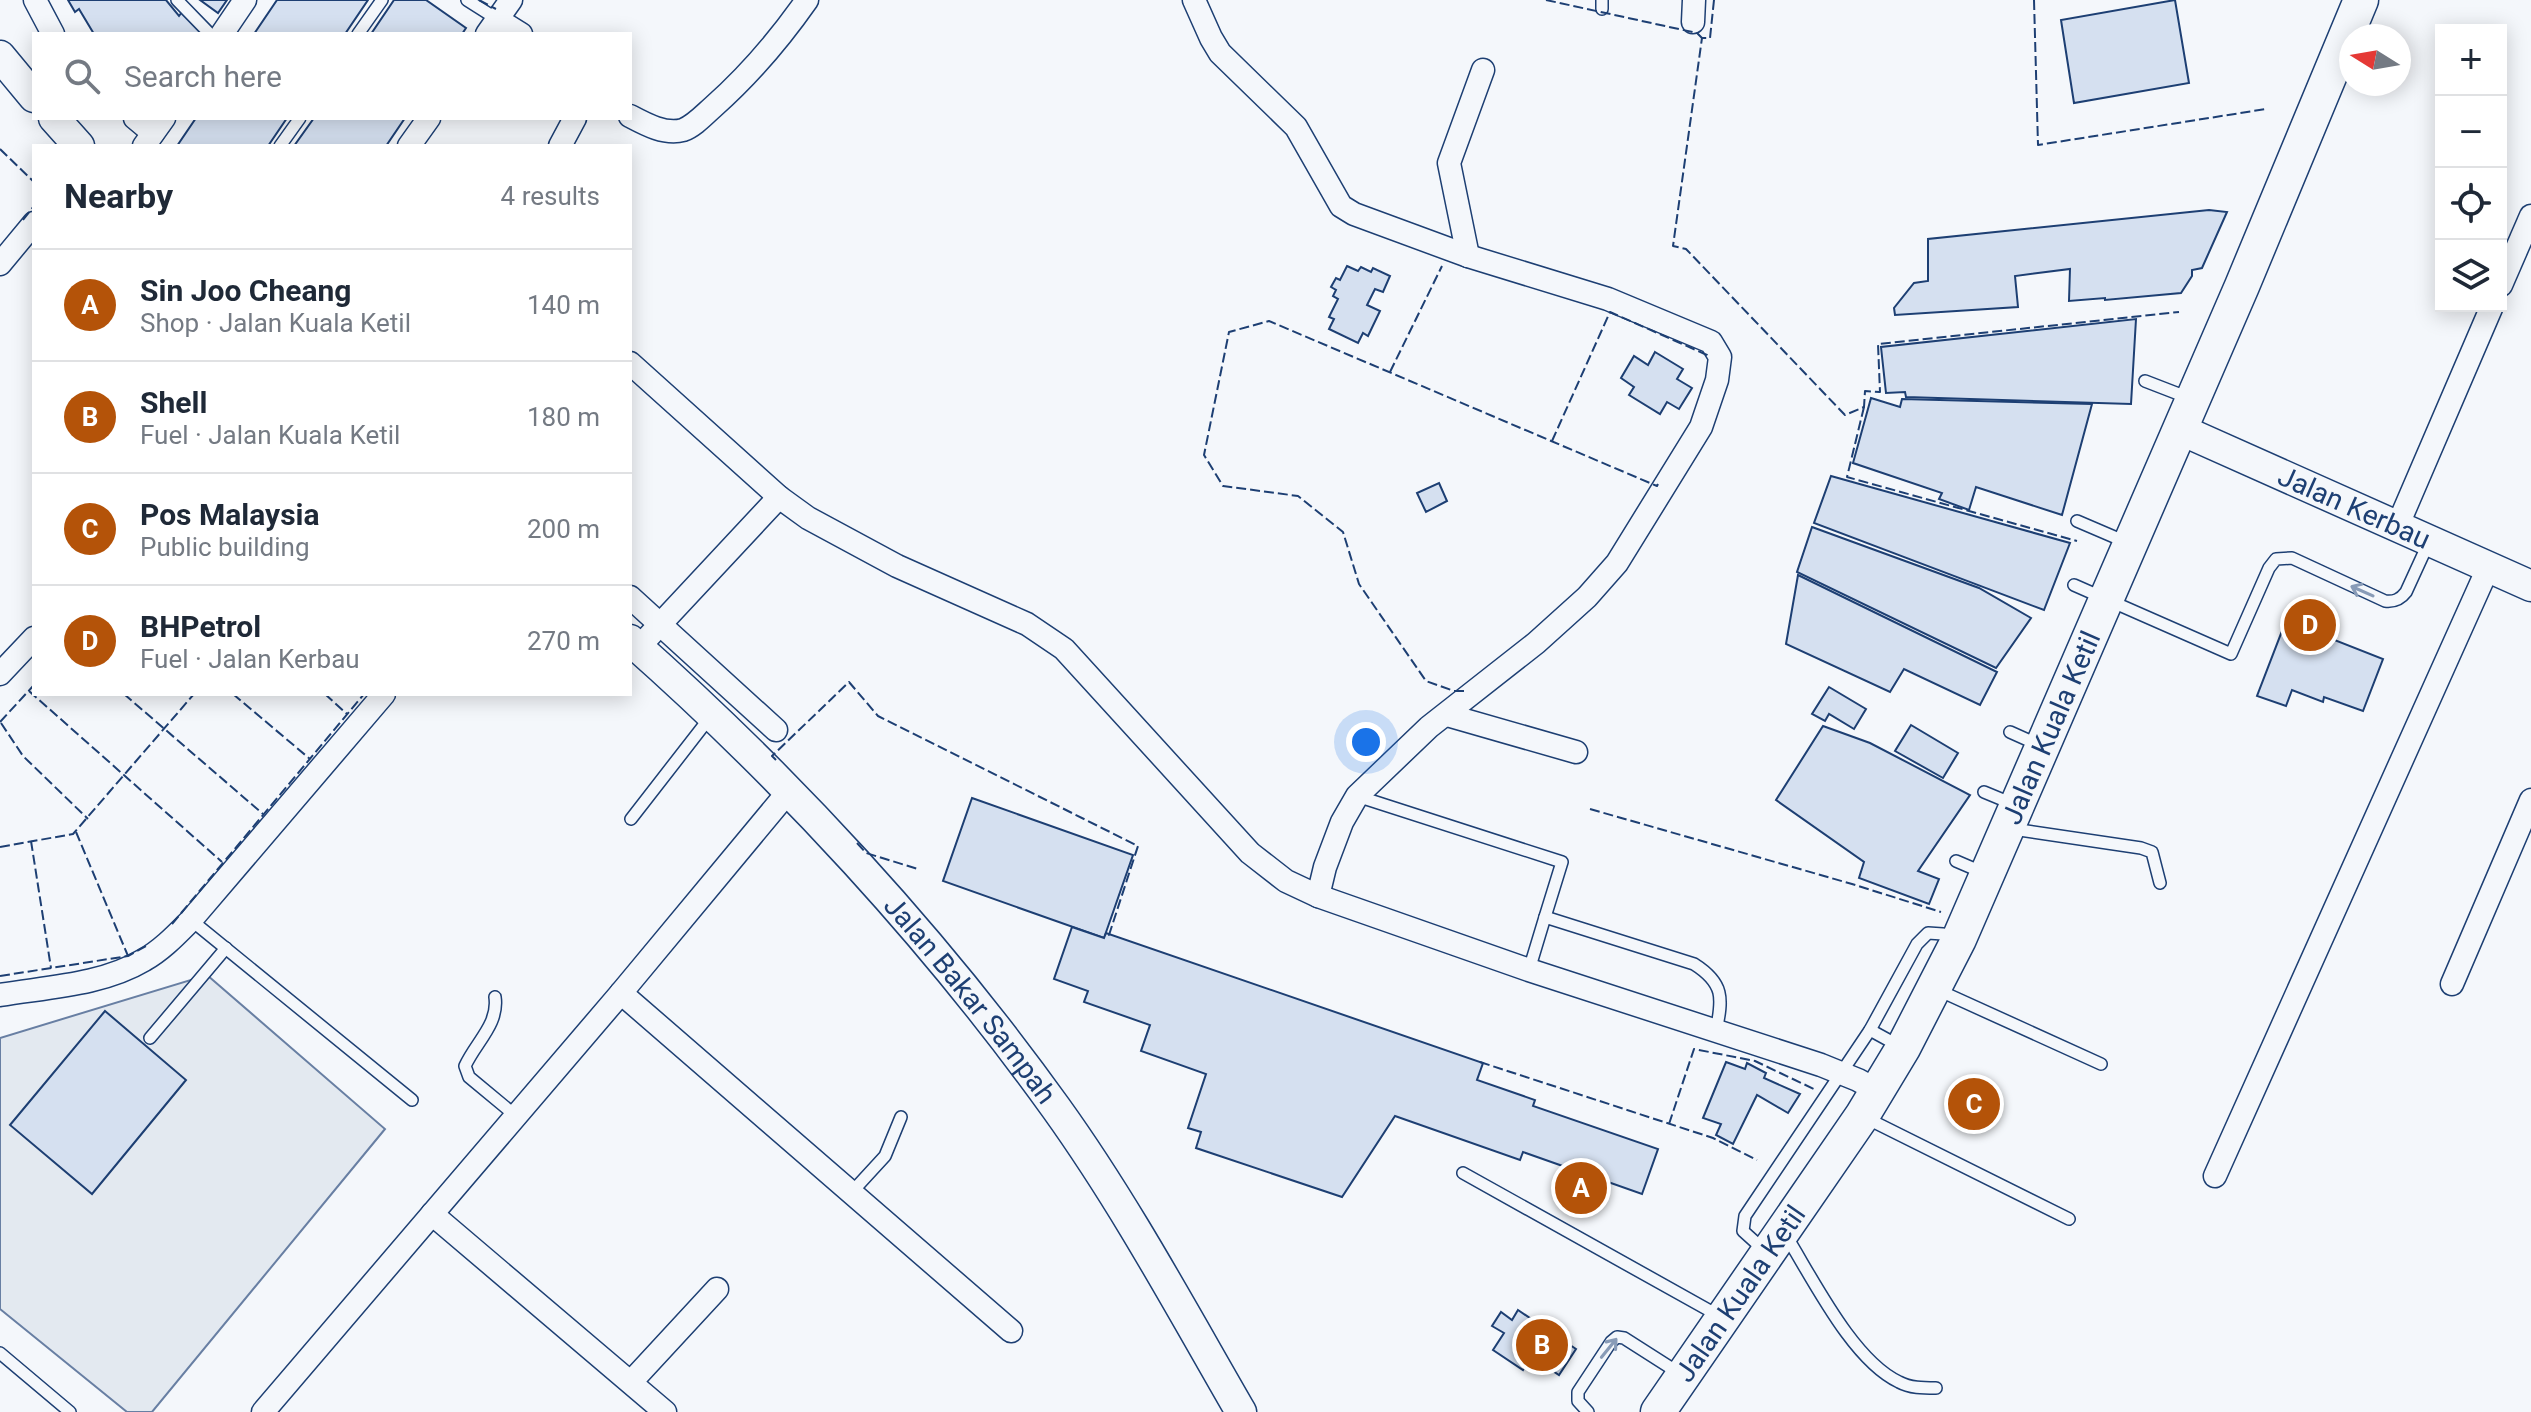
<!DOCTYPE html>
<meta charset="utf-8">
<style>
body{margin:0;font-family:Roboto,sans-serif;background:#f6f6f7;color:#1f2937}
.controls{position:absolute;right:24px;top:24px;display:grid;overflow:hidden;border-radius:0px;box-shadow:0 4px 20px #0003}
.controls button{width:72px;height:72px;display:grid;place-items:center;padding:0;border:0;border-bottom:2px solid #e0e1e3;background:#fff;color:#1f2937;font:40px sans-serif}
.compass{position:absolute;left:2339px;top:24px;width:72px;height:72px;border-radius:50%;background:#fff;box-shadow:0 4px 20px #0003;rotate:281deg}
.you{position:absolute;left:1366px;top:742px;width:28px;height:28px;margin:-20px;border:6px solid #fff;border-radius:50%;background:#1a73e8;box-shadow:0 0 0 12px #1a73e833}
.badge{display:grid;place-items:center;width:52px;height:52px;border-radius:50%;background:#b45309;color:#fff;font-size:26px;font-weight:700}
.pin{position:absolute;translate:-50% -50%;border:4px solid #fff;box-shadow:0 2px 8px #0006}
.list{margin:0;padding:0;list-style:none}
h2{display:flex;justify-content:space-between;align-items:center;height:104px;margin:0;padding:0 32px;font-size:34px}
h2 small{font-size:26px;font-weight:400;color:#747a83}
.list li{display:grid;grid-template-columns:52px 1fr auto;gap:24px;align-items:center;box-sizing:border-box;height:112px;padding:0 32px;border-top:2px solid #e0e1e3}
.list b{display:block;font-size:30px;white-space:nowrap}
.list p{margin:0;font-size:26px;white-space:nowrap;color:#747a83}
.list em{font-size:26px;font-style:normal;color:#747a83}
.icon{flex:none;width:44px;height:44px;fill:none;stroke:currentColor;stroke-width:2;stroke-linecap:round;stroke-linejoin:round}
.map{position:relative;flex:none;width:2531px;height:1412px;overflow:hidden}
.search{position:absolute;background:#fff;box-shadow:0 4px 20px #0003;left:32px;top:32px;width:600px;height:88px;display:flex;align-items:center;gap:20px;box-sizing:border-box;padding:0 28px;border-radius:0px;color:#747a83;font-size:30px}
.panel{position:absolute;background:#fff;box-shadow:0 4px 20px #0003;left:32px;top:144px;width:600px;height:552px;border-radius:0px}
.map>svg:first-child{display:block}
.green{fill:#e3e9f0;stroke:#687fa3;stroke-width:2}
.building{fill:#d5e0f0;stroke:#1d3f73;stroke-width:2}
.lines{fill:none;stroke-linecap:round;stroke-linejoin:round}
.lane-casing{stroke:#1d3f73;stroke-width:14}
.street-casing{stroke:#1d3f73;stroke-width:25}
.secondary-casing{stroke:#1d3f73;stroke-width:33}
.primary-casing{stroke:#1d3f73;stroke-width:37}
.lane{stroke:#f4f7fb;stroke-width:11}
.street{stroke:#f4f7fb;stroke-width:22}
.secondary{stroke:#f4f7fb;stroke-width:30}
.primary{stroke:#f4f7fb;stroke-width:34}
.fence{stroke:#1d3f73;stroke-width:2;stroke-dasharray:10 4;stroke-linecap:butt}
.oneway{stroke:#889bb7}
.labels{text-anchor:middle;dominant-baseline:central;stroke-width:6;stroke-linejoin:round;paint-order:stroke}
.street-label{font-size:28px;fill:#1d3f73;stroke:#f4f7fb}
</style>
<div class="map">
<svg width="2531" height="1412" viewBox="0 0 2531 1412">
<rect width="100%" height="100%" fill="#f4f7fb"/>
<path class="green" d="M 207,975 L 385,1129 L 152,1412 L 127,1412 L 0,1309 L 0,1038 Z"/>
<g class="building">
<path d="M 68,0 L 166,0 L 179,16 L 182,12 L 205,34 L 94,34 L 79,9 L 75,12 Z"/>
<path d="M 200,0 L 227,0 L 218,13 Z"/>
<path d="M 277,0 L 368,0 L 345,34 L 254,34 Z"/>
<path d="M 394,0 L 426,0 L 466,28 L 462,34 L 371,34 Z"/>
<path d="M 2175,0 L 2189,83 L 2074,103 L 2061,20 Z"/>
<path d="M 196,118 L 287,118 L 268,146 L 177,146 Z"/>
<path d="M 314,118 L 405,118 L 386,146 L 294,146 Z"/>
<path d="M 2209,210 L 2227,212 L 2202,268 L 2192,270 L 2192,276 L 2181,293 L 2105,300 L 2105,298 L 2069,301 L 2070,269 L 2015,276 L 2018,307 L 1895,315 L 1894,308 L 1914,283 L 1928,281 L 1928,239 Z"/>
<path d="M 1347,266 L 1358,271 L 1361,267 L 1371,272 L 1373,268 L 1390,276 L 1383,292 L 1375,289 L 1367,305 L 1380,311 L 1368,336 L 1363,333 L 1358,343 L 1329,329 L 1334,319 L 1329,317 L 1338,299 L 1333,296 L 1336,290 L 1331,287 L 1336,278 L 1340,280 Z"/>
<path d="M 2136,319 L 2131,404 L 1906,397 L 1905,392 L 1886,393 L 1881,347 Z"/>
<path d="M 1655,352 L 1683,369 L 1677,379 L 1692,388 L 1679,409 L 1667,402 L 1660,414 L 1629,395 L 1634,387 L 1621,378 L 1634,356 L 1648,365 Z"/>
<path d="M 1871,398 L 1900,407 L 1902,399 L 2092,404 L 2062,515 L 1976,487 L 1969,510 L 1939,499 L 1942,493 L 1853,463 Z"/>
<path d="M 1831,476 L 2070,543 L 2044,610 L 1814,523 Z"/>
<path d="M 1439,483 L 1447,501 L 1426,512 L 1417,493 Z"/>
<path d="M 1812,527 L 1979,588 L 2031,618 L 1996,668 L 1797,572 Z"/>
<path d="M 1798,575 L 1997,672 L 1980,705 L 1904,669 L 1890,692 L 1786,644 Z"/>
<path d="M 2292,605 L 2320,616 L 2314,632 L 2383,659 L 2363,711 L 2324,697 L 2323,702 L 2292,690 L 2286,706 L 2257,696 Z"/>
<path d="M 1829,687 L 1866,709 L 1854,729 L 1829,714 L 1825,721 L 1812,714 Z"/>
<path d="M 1911,725 L 1958,753 L 1943,778 L 1895,751 Z"/>
<path d="M 1823,726 L 1870,743 L 1970,795 L 1918,871 L 1939,879 L 1929,904 L 1859,878 L 1864,862 L 1776,800 Z"/>
<path d="M 972,798 L 1133,855 L 1104,938 L 943,881 Z"/>
<path d="M 1072,927 L 1104,938 L 1106,933 L 1483,1063 L 1477,1080 L 1535,1100 L 1533,1106 L 1658,1149 L 1642,1194 L 1523,1152 L 1520,1160 L 1395,1116 L 1342,1197 L 1196,1148 L 1201,1132 L 1188,1128 L 1206,1074 L 1141,1051 L 1150,1025 L 1084,1002 L 1088,991 L 1054,979 Z"/>
<path d="M 105,1011 L 186,1080 L 92,1194 L 10,1125 Z"/>
<path d="M 1726,1062 L 1745,1069 L 1747,1063 L 1766,1073 L 1764,1078 L 1800,1094 L 1788,1113 L 1757,1095 L 1733,1144 L 1716,1135 L 1721,1124 L 1703,1118 Z"/>
<path d="M 1518,1310 L 1549,1331 L 1523,1370 L 1493,1350 L 1504,1333 L 1492,1326 L 1501,1312 L 1512,1320 Z"/>
<path d="M 1549,1331 L 1576,1349 L 1559,1375 L 1532,1357 Z"/>
</g>
<g class="lines">
<g class="lane-casing">
<g id="lane">
<path d="M 177,0 L 210,34"/>
<path d="M 467,0 L 497,19"/>
<path d="M 1602,9 L 1602,0"/>
<path d="M 358,34 L 382,0"/>
<path d="M 280,146 L 300,118"/>
<path d="M 2145,381 L 2189,398"/>
<path d="M 2077,521 L 2126,542"/>
<path d="M 2074,585 L 2231,654 L 2269,568 L 2276,559 L 2292,558 L 2385,601 C 2394,602 2400,600 2406,592 L 2428,544"/>
<path d="M 2010,732 L 2039,745"/>
<path d="M 1984,792 L 2013,804"/>
<path d="M 1357,796 L 1562,862 L 1545,917"/>
<path d="M 631,819 L 711,716"/>
<path d="M 2013,829 L 2141,848 L 2152,852 L 2160,883"/>
<path d="M 1956,861 L 1984,873"/>
<path d="M 191,920 L 412,1100"/>
<path d="M 1529,970 L 1545,917 L 1694,964 C 1724,983 1723,998 1716,1031"/>
<path d="M 1938,990 L 2101,1064"/>
<path d="M 495,997 C 499,1024 476,1042 465,1066 L 469,1077 L 516,1116"/>
<path d="M 1870,1030 L 1901,1047"/>
<path d="M 150,1038 L 226,948"/>
<path d="M 1866,1118 L 2069,1219"/>
<path d="M 1463,1173 L 1721,1317"/>
<path d="M 851,1193 L 885,1156 L 901,1117"/>
<path d="M 1785,1234 C 1812,1277 1852,1360 1899,1382 C 1910,1388 1923,1388 1936,1388"/>
<path d="M 1764,1250 L 1743,1231 L 1745,1216 L 1870,1030 L 1917,944 L 1928,933 L 1943,934 L 1957,939"/>
<path d="M 0,1353 L 70,1412"/>
<path d="M 1588,1412 L 1578,1401 L 1578,1392 L 1611,1342 L 1617,1337 L 1624,1338 L 1682,1375"/>
</g>
</g>
<g class="street-casing">
<g id="street">
<path d="M 35,0 L 53,34"/>
<path d="M 1194,0 L 1211,38 L 1220,53 L 1296,127 L 1341,206 L 1354,214 L 1468,256 L 1608,299 L 1711,342 L 1720,357 L 1717,380 L 1701,427 L 1617,563 L 1587,597 L 1536,643 L 1429,727 L 1357,796 L 1342,822 L 1325,867 L 1318,896"/>
<path d="M 497,19 L 521,34"/>
<path d="M 1693,22 L 1694,0"/>
<path d="M 222,34 L 245,0"/>
<path d="M 487,34 L 511,0"/>
<path d="M 630,116 C 645,124 665,135 683,130 C 694,126 704,115 713,107 C 749,75 779,40 807,0"/>
<path d="M 135,118 L 153,133"/>
<path d="M 144,146 L 164,118"/>
<path d="M 409,146 L 429,118"/>
<path d="M 560,146 L 575,118"/>
<path d="M 1468,256 L 1449,163 L 1483,70"/>
<path d="M 0,264 L 34,223"/>
<path d="M 2501,285 L 2531,216"/>
<path d="M 630,363 L 779,497 L 808,518 L 897,566 L 1027,624 L 1064,649 L 1250,853 L 1286,881 L 1318,896 L 1529,970 L 1821,1065 L 1858,1080 L 1878,1091"/>
<path d="M 2397,527 L 2492,306"/>
<path d="M 630,597 L 776,730"/>
<path d="M 639,647 L 779,497"/>
<path d="M 0,674 L 34,638"/>
<path d="M 1447,715 L 1576,752"/>
<path d="M 2452,984 L 2531,800"/>
<path d="M 621,993 L 1011,1331"/>
<path d="M 0,995 C 48,987 102,985 144,960 C 162,950 177,934 191,920 L 384,694"/>
<path d="M 2215,1176 L 2488,568"/>
<path d="M 432,1214 L 665,1412"/>
<path d="M 631,1382 L 717,1289"/>
<path d="M 263,1412 L 621,993 L 788,792"/>
</g>
</g>
<g class="secondary-casing">
<g id="secondary">
<path d="M 0,56 L 34,97"/>
<path d="M 54,118 L 79,146"/>
<path id="s1" d="M 2179,429 L 2531,586"/>
<path id="s2" d="M 630,640 C 786,778 934,938 1056,1108 C 1125,1204 1182,1310 1241,1412"/>
</g>
</g>
<g class="primary-casing">
<g id="primary">
<path id="s3" d="M 1658,1412 L 1862,1116 L 1903,1048 L 1959,939 L 2242,286 L 2361,0"/>
</g>
</g>
<use href="#lane" class="lane"/>
<use href="#street" class="street"/>
<use href="#secondary" class="secondary"/>
<use href="#primary" class="primary"/>
<g class="fence">
<path d="M 479,0 L 496,9"/>
<path d="M 1546,0 L 1697,33 L 1702,38"/>
<path d="M 1714,0 L 1710,38 L 1702,38 L 1673,246 L 1686,249 L 1845,415 L 1864,407 L 1865,391 L 1880,392 L 1878,344 L 2179,312"/>
<path d="M 2034,0 L 2038,145 L 2266,109"/>
<path d="M 0,149 L 34,182"/>
<path d="M 23,220 L 34,206"/>
<path d="M 1390,372 L 1442,266"/>
<path d="M 1864,407 L 1847,477 L 2077,541"/>
<path d="M 1552,441 L 1610,312 L 1707,355 L 1709,358"/>
<path d="M 29,691 L 222,862"/>
<path d="M 1464,691 L 1454,691 L 1426,681 L 1359,584 L 1343,532 L 1298,496 L 1223,486 L 1204,455 L 1229,332 L 1269,321 L 1657,486 L 1658,484"/>
<path d="M 124,694 L 263,814"/>
<path d="M 233,694 L 310,759"/>
<path d="M 325,694 L 347,714"/>
<path d="M 0,722 L 34,685"/>
<path d="M 1,723 L 23,756 L 88,819"/>
<path d="M 776,760 L 772,756 L 849,682 L 878,716 L 1138,846 L 1109,935 L 1113,936"/>
<path d="M 1590,809 L 1852,884 L 1941,912"/>
<path d="M 76,832 L 128,956"/>
<path d="M 31,841 L 51,968"/>
<path d="M 857,843 L 866,853 L 918,869"/>
<path d="M 0,847 L 73,834 L 194,694"/>
<path d="M 172,924 L 364,694"/>
<path d="M 0,976 L 128,956 L 148,945"/>
<path d="M 1480,1062 L 1713,1138 L 1757,1160"/>
<path d="M 1669,1124 L 1694,1049 L 1755,1061 L 1816,1090"/>
</g>
</g>
<defs><path id="oneway-shaft" d="M-6 0H5M1.5-3L5.5 0L1.5 3" fill="none" stroke-width="1.6" stroke-linecap="round" stroke-linejoin="round" transform="scale(2)"/></defs>
<g class="oneway">
<use href="#oneway-shaft" transform="translate(2362 591) rotate(-156)"/>
<use href="#oneway-shaft" transform="translate(1609 1348) rotate(-51)"/>
</g>
<g class="labels">
<g class="street-label">
<text stroke="none"><textPath href="#s1" startOffset="192">Jalan Kerbau</textPath></text>
<text stroke="none"><textPath href="#s3" startOffset="792">Jalan Kuala Ketil</textPath></text>
<text stroke="none"><textPath href="#s2" startOffset="496">Jalan Bakar Sampah</textPath></text>
<text stroke="none"><textPath href="#s3" startOffset="144">Jalan Kuala Ketil</textPath></text>
</g>
</g>
</svg>
<div class="controls">
<button>+</button>
<button>−</button>
<button><svg class="icon" aria-label="locate" viewBox="0 0 24 24"><circle cx="12" cy="12" r="6"/><path d="M12 2v4M12 18v4M2 12h4M18 12h4"/></svg></button>
<button><svg class="icon" aria-label="layers" viewBox="0 0 24 24"><path d="M12 4l9 5-9 5-9-5zM3 14l9 5 9-5"/></svg></button>
</div>
<svg class="compass" viewBox="-18 -18 36 36"><path d="M0-13l5 13h-10z" fill="#e53935"/><path d="M0 13l5-13h-10z" fill="#747a83"/></svg>
<div class="you"></div>
<div class="pin badge" style="left:1581px;top:1188px">A</div>
<div class="pin badge" style="left:1542px;top:1345px">B</div>
<div class="pin badge" style="left:1974px;top:1104px">C</div>
<div class="pin badge" style="left:2310px;top:625px">D</div>
<div class="search"><svg class="icon" aria-label="search" viewBox="0 0 24 24"><circle cx="10" cy="10" r="6"/><path d="M15 15l6 6"/></svg>Search here</div>
<section class="panel">
<h2>Nearby<small>4 results</small></h2>
<ul class="list">
<li><span class="badge">A</span><div><b>Sin Joo Cheang</b><p>Shop · Jalan Kuala Ketil</p></div><em>140 m</em></li>
<li><span class="badge">B</span><div><b>Shell</b><p>Fuel · Jalan Kuala Ketil</p></div><em>180 m</em></li>
<li><span class="badge">C</span><div><b>Pos Malaysia</b><p>Public building</p></div><em>200 m</em></li>
<li><span class="badge">D</span><div><b>BHPetrol</b><p>Fuel · Jalan Kerbau</p></div><em>270 m</em></li>
</ul>
</section>
</div>
